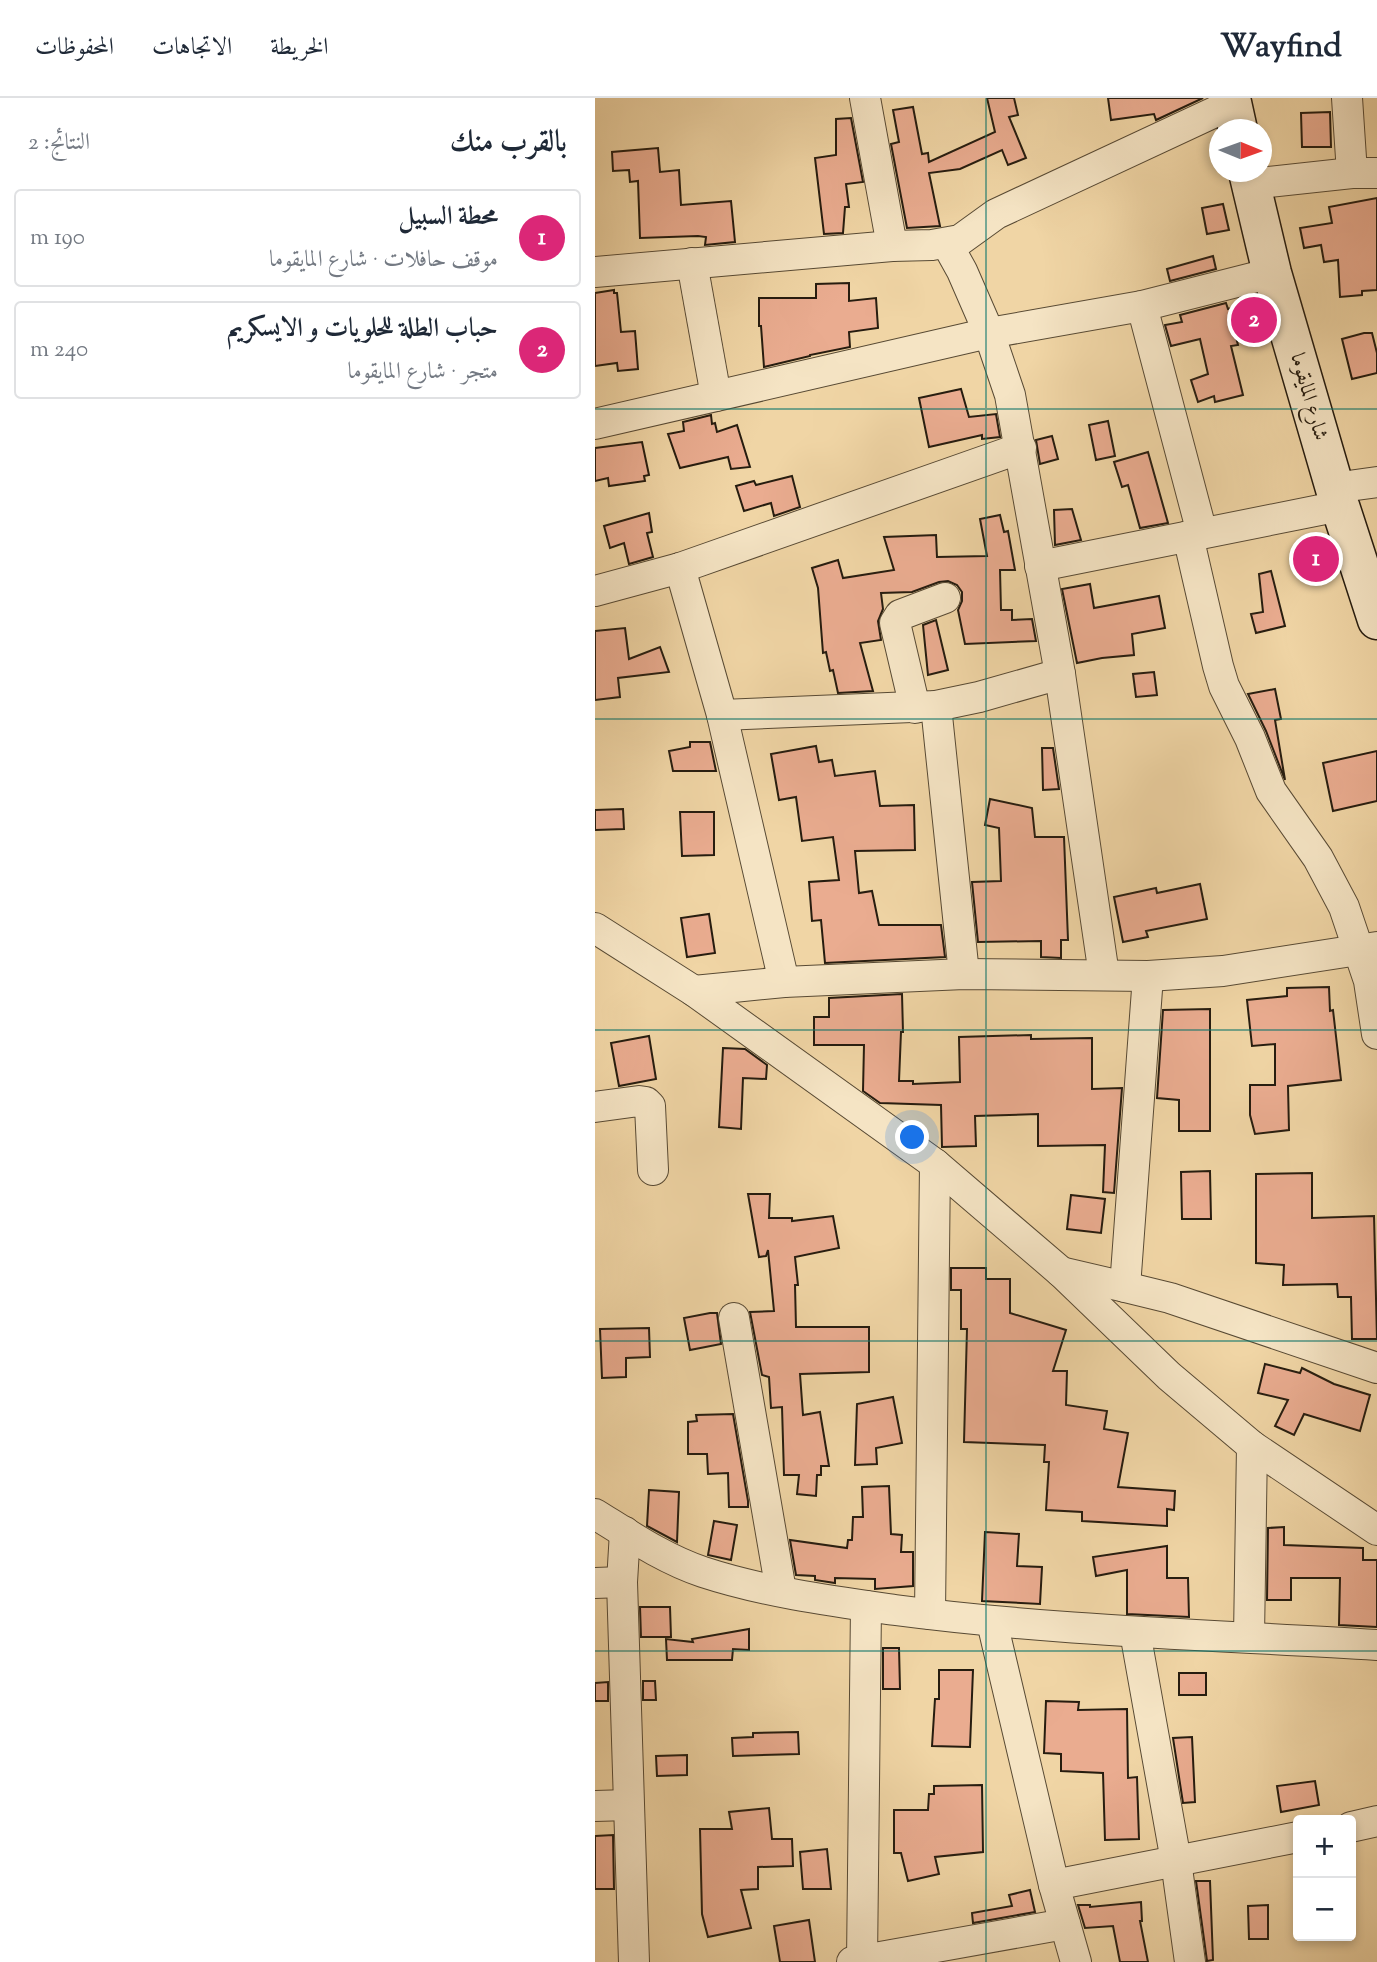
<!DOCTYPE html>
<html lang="ar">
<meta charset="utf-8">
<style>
body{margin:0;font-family:"Sorts Mill Goudy",Amiri,serif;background:#f6f6f7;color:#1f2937;direction:rtl}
.controls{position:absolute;right:21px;bottom:21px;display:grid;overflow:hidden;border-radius:7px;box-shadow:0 4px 10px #0003}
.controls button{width:63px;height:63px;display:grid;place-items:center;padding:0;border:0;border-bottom:2px solid #e0e1e3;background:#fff;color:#1f2937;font:35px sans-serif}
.compass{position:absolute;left:614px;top:21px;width:63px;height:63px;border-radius:50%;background:#fff;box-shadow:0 4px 10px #0003;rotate:91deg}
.you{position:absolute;left:318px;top:1040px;width:24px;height:24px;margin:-18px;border:5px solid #fff;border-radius:50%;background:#1a73e8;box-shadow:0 0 0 10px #1a73e833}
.badge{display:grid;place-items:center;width:46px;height:46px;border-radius:50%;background:#db2777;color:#fff;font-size:23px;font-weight:700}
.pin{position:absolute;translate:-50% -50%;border:4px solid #fff;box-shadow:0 2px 7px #0006}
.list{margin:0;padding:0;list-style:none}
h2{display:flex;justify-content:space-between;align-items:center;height:91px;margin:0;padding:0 28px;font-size:30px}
h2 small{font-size:23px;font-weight:400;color:#747a83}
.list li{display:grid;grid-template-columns:46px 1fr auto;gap:21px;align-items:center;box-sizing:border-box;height:98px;margin:0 14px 14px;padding:0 14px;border:2px solid #e0e1e3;border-radius:7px}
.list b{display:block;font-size:26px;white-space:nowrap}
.list p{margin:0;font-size:23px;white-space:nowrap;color:#747a83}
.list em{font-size:23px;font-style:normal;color:#747a83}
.map{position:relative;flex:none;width:782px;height:1864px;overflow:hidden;direction:ltr}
header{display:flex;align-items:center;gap:42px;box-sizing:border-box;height:98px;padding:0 35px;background:#fff;border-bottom:2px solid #e0e1e3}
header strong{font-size:33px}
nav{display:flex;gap:38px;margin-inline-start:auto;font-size:24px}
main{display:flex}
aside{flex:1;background:#fff}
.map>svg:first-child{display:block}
.building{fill:#eaac90;stroke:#261c0f;stroke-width:2}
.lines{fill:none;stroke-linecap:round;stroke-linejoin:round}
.street-casing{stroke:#584a34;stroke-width:32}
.secondary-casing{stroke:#261c0f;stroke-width:41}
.street{stroke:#f5e4c4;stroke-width:30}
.secondary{stroke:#f5e4c4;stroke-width:38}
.grid{fill:none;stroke:#0f766e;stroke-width:2;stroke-opacity:0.55}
.labels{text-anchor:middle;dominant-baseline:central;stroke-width:5;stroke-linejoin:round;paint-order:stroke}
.street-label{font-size:21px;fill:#261c0f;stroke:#f5e4c4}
</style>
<header>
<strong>Wayfind</strong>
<nav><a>الخريطة</a><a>الاتجاهات</a><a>المحفوظات</a></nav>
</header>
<main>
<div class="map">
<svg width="782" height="1864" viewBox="0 0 782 1864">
<rect width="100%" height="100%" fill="#f0d5a5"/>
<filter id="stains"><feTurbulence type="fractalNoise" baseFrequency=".00286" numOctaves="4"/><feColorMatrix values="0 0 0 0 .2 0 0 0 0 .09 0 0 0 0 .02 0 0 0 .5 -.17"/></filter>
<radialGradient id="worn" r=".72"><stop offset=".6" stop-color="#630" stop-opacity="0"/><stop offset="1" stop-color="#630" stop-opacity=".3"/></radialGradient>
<g class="building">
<path d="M 392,0 L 419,0 L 423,17 L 414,19 L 431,60 L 413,67 L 407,52 L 365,71 L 334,75 L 345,128 L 312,130 L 296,46 L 304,44 L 298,12 L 318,9 L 327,56 L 333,55 L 334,64 L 400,34 Z"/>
<path d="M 513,0 L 608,0 L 561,22 L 559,16 L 516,22 Z"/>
<path d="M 735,14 L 736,49 L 707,49 L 706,15 Z"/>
<path d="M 256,20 L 268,84 L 251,86 L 254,109 L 250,109 L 248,135 L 229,136 L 220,60 L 241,57 L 241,21 Z"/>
<path d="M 63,50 L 65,74 L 84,72 L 86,107 L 136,103 L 140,144 L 110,147 L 111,139 L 103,138 L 45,140 L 43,83 L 35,84 L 34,72 L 18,73 L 17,54 Z"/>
<path d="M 782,100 L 782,192 L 767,193 L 767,197 L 745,199 L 743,162 L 729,164 L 726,147 L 709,150 L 705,130 L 737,125 L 734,109 Z"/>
<path d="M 628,106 L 634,132 L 612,136 L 607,110 Z"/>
<path d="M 618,158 L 621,171 L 575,183 L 572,171 Z"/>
<path d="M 254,185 L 254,203 L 281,200 L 283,230 L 254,234 L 255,249 L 215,257 L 215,258 L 169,269 L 166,228 L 164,228 L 164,200 L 221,200 L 221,186 Z"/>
<path d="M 19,192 L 19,195 L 22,195 L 26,234 L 40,233 L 43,271 L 23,273 L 22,265 L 0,268 L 0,195 Z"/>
<path d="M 631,205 L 633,211 L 657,205 L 665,234 L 641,239 L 643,247 L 636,248 L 648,297 L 620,304 L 619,298 L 603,304 L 596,282 L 613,276 L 605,241 L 576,248 L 570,227 L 587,224 L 585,217 Z"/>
<path d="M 769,235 L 777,235 L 782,255 L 782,275 L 757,281 L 747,241 Z"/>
<path d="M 366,291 L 374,319 L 401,316 L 405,339 L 387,341 L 387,337 L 334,349 L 324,300 Z"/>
<path d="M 116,317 L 117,326 L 120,325 L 122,334 L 142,327 L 155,369 L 136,371 L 133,359 L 85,370 L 73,336 L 89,333 L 88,324 Z"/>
<path d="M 513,323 L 520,358 L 501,362 L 494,327 Z"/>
<path d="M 457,338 L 463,361 L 445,366 L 441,342 Z"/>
<path d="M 47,344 L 54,377 L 49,378 L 50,383 L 14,388 L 13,380 L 0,383 L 0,350 Z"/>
<path d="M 553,354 L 573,425 L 545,430 L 533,387 L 527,389 L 519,364 Z"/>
<path d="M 197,378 L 205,409 L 179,418 L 176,405 L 149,413 L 141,388 L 159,383 L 161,387 Z"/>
<path d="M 477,411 L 486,442 L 460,447 L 459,412 Z"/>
<path d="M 54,415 L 57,434 L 52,435 L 58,459 L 34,466 L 29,445 L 15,450 L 9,428 Z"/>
<path d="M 405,417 L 409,434 L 413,433 L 420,472 L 405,472 L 406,512 L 417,512 L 417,522 L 437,521 L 441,543 L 370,546 L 363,512 L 367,503 L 367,494 L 362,487 L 353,483 L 344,484 L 317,494 L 286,495 L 288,511 L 283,523 L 286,542 L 265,545 L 278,593 L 243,595 L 238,572 L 235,573 L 231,554 L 228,555 L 223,490 L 217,470 L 243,462 L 248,480 L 299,472 L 289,439 L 341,437 L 342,459 L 392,458 L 385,421 Z"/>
<path d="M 676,473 L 690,528 L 661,535 L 656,516 L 668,514 L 664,476 Z"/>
<path d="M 495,486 L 499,510 L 564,498 L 570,530 L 537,536 L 539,557 L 507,560 L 482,565 L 467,491 Z"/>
<path d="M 341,522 L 353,572 L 333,577 L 328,527 Z"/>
<path d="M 30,530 L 34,561 L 65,549 L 74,574 L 23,580 L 25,599 L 0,602 L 0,533 Z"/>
<path d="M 559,574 L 562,597 L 541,599 L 538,576 Z"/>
<path d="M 680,591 L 686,621 L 680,622 L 690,682 L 671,633 L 653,596 Z"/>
<path d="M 95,644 L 115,644 L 121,673 L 78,673 L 74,653 L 95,649 Z"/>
<path d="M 221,648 L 224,664 L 237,662 L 240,678 L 280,673 L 285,708 L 319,707 L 320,752 L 260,753 L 264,795 L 277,793 L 284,827 L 346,827 L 350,859 L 230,865 L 226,822 L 217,823 L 214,784 L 244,782 L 238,739 L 207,743 L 201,699 L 184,702 L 176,656 Z"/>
<path d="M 447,650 L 458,650 L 464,691 L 448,692 Z"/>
<path d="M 782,653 L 782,703 L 738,713 L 728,665 Z"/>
<path d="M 395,701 L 437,710 L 440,739 L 469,739 L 473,842 L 466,842 L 466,860 L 446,859 L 446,843 L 383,844 L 377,784 L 406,783 L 404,730 L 390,727 Z"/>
<path d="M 28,711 L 29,731 L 0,732 L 0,712 Z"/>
<path d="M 85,714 L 119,714 L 119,757 L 87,758 Z"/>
<path d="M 605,786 L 612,821 L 551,833 L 553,839 L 528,844 L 519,799 L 561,790 L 562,795 Z"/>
<path d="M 114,816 L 120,855 L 92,859 L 86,820 Z"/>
<path d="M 734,889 L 735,913 L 738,912 L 746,982 L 693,988 L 694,1032 L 660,1036 L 655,1017 L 655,987 L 680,987 L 680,946 L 657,948 L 652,902 L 692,898 L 692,890 Z"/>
<path d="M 307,896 L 308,934 L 306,934 L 304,983 L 318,983 L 318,986 L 365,984 L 364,939 L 436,937 L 436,941 L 497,940 L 497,991 L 527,990 L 519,1095 L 508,1094 L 510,1047 L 443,1048 L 443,1016 L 380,1018 L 381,1048 L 347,1049 L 346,1007 L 285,1005 L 268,993 L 269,947 L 219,947 L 219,919 L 234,919 L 234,900 Z"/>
<path d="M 615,911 L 615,1033 L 584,1033 L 584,1002 L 562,1000 L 568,912 Z"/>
<path d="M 54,938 L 61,981 L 24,988 L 16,945 Z"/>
<path d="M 128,950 L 150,951 L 172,967 L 171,981 L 148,980 L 146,1031 L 124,1029 Z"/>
<path d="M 615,1073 L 616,1121 L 587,1121 L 586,1074 Z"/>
<path d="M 717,1075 L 717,1120 L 779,1118 L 782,1241 L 757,1241 L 756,1199 L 743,1199 L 742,1186 L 688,1187 L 689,1167 L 661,1165 L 661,1076 Z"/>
<path d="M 153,1096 L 175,1096 L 174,1120 L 197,1120 L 197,1123 L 238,1118 L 244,1150 L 200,1159 L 203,1187 L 200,1187 L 201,1229 L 274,1229 L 274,1274 L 205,1276 L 208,1317 L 225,1314 L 234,1368 L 226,1368 L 226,1377 L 222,1377 L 221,1398 L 202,1396 L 204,1377 L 189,1377 L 187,1309 L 176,1310 L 174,1279 L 167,1277 L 155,1214 L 179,1213 L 173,1152 L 171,1158 L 164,1159 Z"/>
<path d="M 476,1097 L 510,1101 L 506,1135 L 472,1131 Z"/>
<path d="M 356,1170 L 391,1170 L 391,1181 L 415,1181 L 415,1215 L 471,1232 L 458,1273 L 472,1273 L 471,1307 L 512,1313 L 509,1331 L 533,1335 L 523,1389 L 580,1393 L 579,1412 L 572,1411 L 572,1428 L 487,1423 L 487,1414 L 451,1412 L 454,1364 L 449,1364 L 450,1347 L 369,1344 L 372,1231 L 366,1231 L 366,1192 L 356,1192 Z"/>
<path d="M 115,1215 L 122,1215 L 126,1246 L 95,1252 L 89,1220 Z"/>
<path d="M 54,1230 L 55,1259 L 31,1260 L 31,1279 L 7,1280 L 5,1231 Z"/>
<path d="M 670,1266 L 705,1275 L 707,1270 L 739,1286 L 775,1297 L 765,1333 L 709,1316 L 699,1337 L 680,1328 L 693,1302 L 663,1295 Z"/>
<path d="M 298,1299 L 307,1345 L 281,1350 L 282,1366 L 260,1367 L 262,1306 Z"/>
<path d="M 138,1316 L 153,1403 L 153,1409 L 134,1409 L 133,1375 L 113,1376 L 112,1356 L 93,1356 L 93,1324 L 102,1323 L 101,1317 Z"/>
<path d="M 294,1388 L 296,1436 L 307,1437 L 306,1454 L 318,1454 L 318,1488 L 280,1491 L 280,1481 L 240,1480 L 240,1485 L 220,1482 L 220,1478 L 201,1477 L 195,1442 L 252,1450 L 253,1442 L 257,1442 L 258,1419 L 268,1419 L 267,1389 Z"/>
<path d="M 54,1392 L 84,1394 L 82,1444 L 52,1428 Z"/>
<path d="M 119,1423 L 142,1427 L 136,1462 L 113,1457 Z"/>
<path d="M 689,1429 L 689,1447 L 768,1450 L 768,1462 L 782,1462 L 782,1529 L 744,1527 L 745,1480 L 696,1480 L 696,1502 L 672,1502 L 673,1430 Z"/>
<path d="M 390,1434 L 424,1436 L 422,1468 L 447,1469 L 445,1506 L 387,1503 Z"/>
<path d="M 572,1448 L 572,1480 L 593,1480 L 594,1519 L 532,1516 L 532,1472 L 501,1478 L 498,1459 Z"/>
<path d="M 45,1509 L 75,1509 L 76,1539 L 46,1539 Z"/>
<path d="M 154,1531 L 154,1552 L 138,1551 L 137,1562 L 72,1562 L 71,1541 L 98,1544 L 97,1541 Z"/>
<path d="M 288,1550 L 304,1550 L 305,1591 L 288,1591 Z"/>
<path d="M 344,1572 L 378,1572 L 375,1649 L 337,1648 L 340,1601 L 344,1601 Z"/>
<rect x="584" y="1575" width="27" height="22"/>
<path d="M 48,1583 L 60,1583 L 61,1602 L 48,1602 Z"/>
<path d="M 13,1584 L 13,1603 L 0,1603 L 0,1585 Z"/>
<path d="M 451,1603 L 484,1604 L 483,1612 L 532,1611 L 533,1680 L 542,1679 L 544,1741 L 510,1742 L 508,1675 L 466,1673 L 466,1656 L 449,1655 Z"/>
<path d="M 203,1634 L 204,1656 L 138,1658 L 137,1640 L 158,1639 L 158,1635 Z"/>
<path d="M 597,1639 L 600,1704 L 588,1705 L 578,1640 Z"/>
<path d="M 92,1657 L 92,1677 L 62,1678 L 61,1658 Z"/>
<path d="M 720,1683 L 724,1707 L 686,1714 L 682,1688 Z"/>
<path d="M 387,1687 L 388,1754 L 340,1759 L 344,1776 L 313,1783 L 306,1755 L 299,1755 L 299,1712 L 333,1712 L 334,1696 L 339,1696 L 339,1688 Z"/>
<path d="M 174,1710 L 177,1741 L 197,1741 L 198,1768 L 163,1769 L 163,1791 L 146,1792 L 156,1830 L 113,1839 L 107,1816 L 105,1731 L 137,1731 L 134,1714 Z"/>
<path d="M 18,1737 L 19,1791 L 0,1791 L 0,1738 Z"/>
<path d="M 232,1751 L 236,1791 L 208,1791 L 205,1754 Z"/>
<path d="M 601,1783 L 615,1783 L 618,1862 L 612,1863 Z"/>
<path d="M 435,1792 L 440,1814 L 378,1825 L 377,1815 L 417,1808 L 414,1797 Z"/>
<path d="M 546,1804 L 547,1823 L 545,1823 L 553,1864 L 525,1864 L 518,1828 L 490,1830 L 483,1807 L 495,1807 L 495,1809 Z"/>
<path d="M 673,1807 L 673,1841 L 654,1841 L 653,1808 Z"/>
<path d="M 214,1822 L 220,1864 L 185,1864 L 179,1828 Z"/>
</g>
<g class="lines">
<g class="street-casing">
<g id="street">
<path d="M 270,0 L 297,148"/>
<path d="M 752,0 L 757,75"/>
<path d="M 656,86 L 757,75 L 782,75"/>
<path d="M 352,146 L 367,173 L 394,235 L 415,297 L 465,576 L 509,877"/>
<path d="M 97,165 L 121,298"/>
<path d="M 0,174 L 297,148 L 337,147 L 365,142 L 401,116 L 637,6"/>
<path d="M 547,208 L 607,435"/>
<path d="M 0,326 L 394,235 L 547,208 L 677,175"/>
<path d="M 739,390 L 782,384"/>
<path d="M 593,438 L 623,568 L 629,588 L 655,640 L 676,693 L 723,760 L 749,809 L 774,883 L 782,936"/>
<path d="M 445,468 L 745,408"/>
<path d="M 85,470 L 127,617 L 189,884"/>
<path d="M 0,493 L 85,470 L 426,350"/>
<path d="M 341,608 L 369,876"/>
<path d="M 320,610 L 300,525 L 305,517 L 350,500"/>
<path d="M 127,617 L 341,608 L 384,599 L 465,576"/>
<path d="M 0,830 L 99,893 L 340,1066 L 466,1174 L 574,1278 L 657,1348 L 782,1432"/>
<path d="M 99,893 L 189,884 L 369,876 L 553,878 L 628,873 L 782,849"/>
<path d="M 0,1009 L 44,1003 L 51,1004 L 55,1008 L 58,1072"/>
<path d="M 466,1174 L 530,1189 L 553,878"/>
<path d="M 530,1189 L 575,1200 L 782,1270"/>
<path d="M 139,1220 L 186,1493"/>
<path d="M 0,1416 C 34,1437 69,1461 108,1474 C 169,1494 236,1503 300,1512 C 460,1533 621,1537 782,1547"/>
<path d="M 30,1434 L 27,1484 L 39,1864"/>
<path d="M 0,1485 L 27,1484"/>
<path d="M 335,1516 L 340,1066"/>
<path d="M 397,1524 L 459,1787 L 481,1864"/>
<path d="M 540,1534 L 581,1763 L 595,1864"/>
<path d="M 654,1539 L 657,1348"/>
<path d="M 0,1708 L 33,1707"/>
<path d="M 756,1729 L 782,1723"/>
<path d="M 459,1787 L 703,1739"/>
<path d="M 257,1864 L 470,1826"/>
<path d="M 267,1864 L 271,1508"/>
</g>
</g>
<g class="secondary-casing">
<g id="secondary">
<path d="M 636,0 L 643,32"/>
<path d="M 653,74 L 677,175 L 745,408 L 782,522"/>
</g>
</g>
<use href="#street" class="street"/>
<use href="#secondary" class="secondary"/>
</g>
<path class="grid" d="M 391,0 L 391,1864M 0,311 L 782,311M 0,621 L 782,621M 0,932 L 782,932M 0,1243 L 782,1243M 0,1553 L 782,1553"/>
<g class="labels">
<g class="street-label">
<text transform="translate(713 299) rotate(74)">شارع المايقوما</text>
</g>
</g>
<rect width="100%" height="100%" filter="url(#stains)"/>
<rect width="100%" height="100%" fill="url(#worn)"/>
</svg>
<div class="controls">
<button>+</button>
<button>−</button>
</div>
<svg class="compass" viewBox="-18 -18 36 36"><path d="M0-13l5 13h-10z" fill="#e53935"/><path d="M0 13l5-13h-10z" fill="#747a83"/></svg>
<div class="you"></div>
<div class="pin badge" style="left:721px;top:461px">1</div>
<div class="pin badge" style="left:659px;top:222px">2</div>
</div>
<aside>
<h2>بالقرب منك<small>النتائج: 2</small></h2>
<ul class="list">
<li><span class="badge">1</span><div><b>محطة السبيل</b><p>موقف حافلات · شارع المايقوما</p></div><em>190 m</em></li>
<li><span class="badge">2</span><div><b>حباب الطلة للحلويات و الايسكريم</b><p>متجر · شارع المايقوما</p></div><em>240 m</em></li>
</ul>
</aside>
</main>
